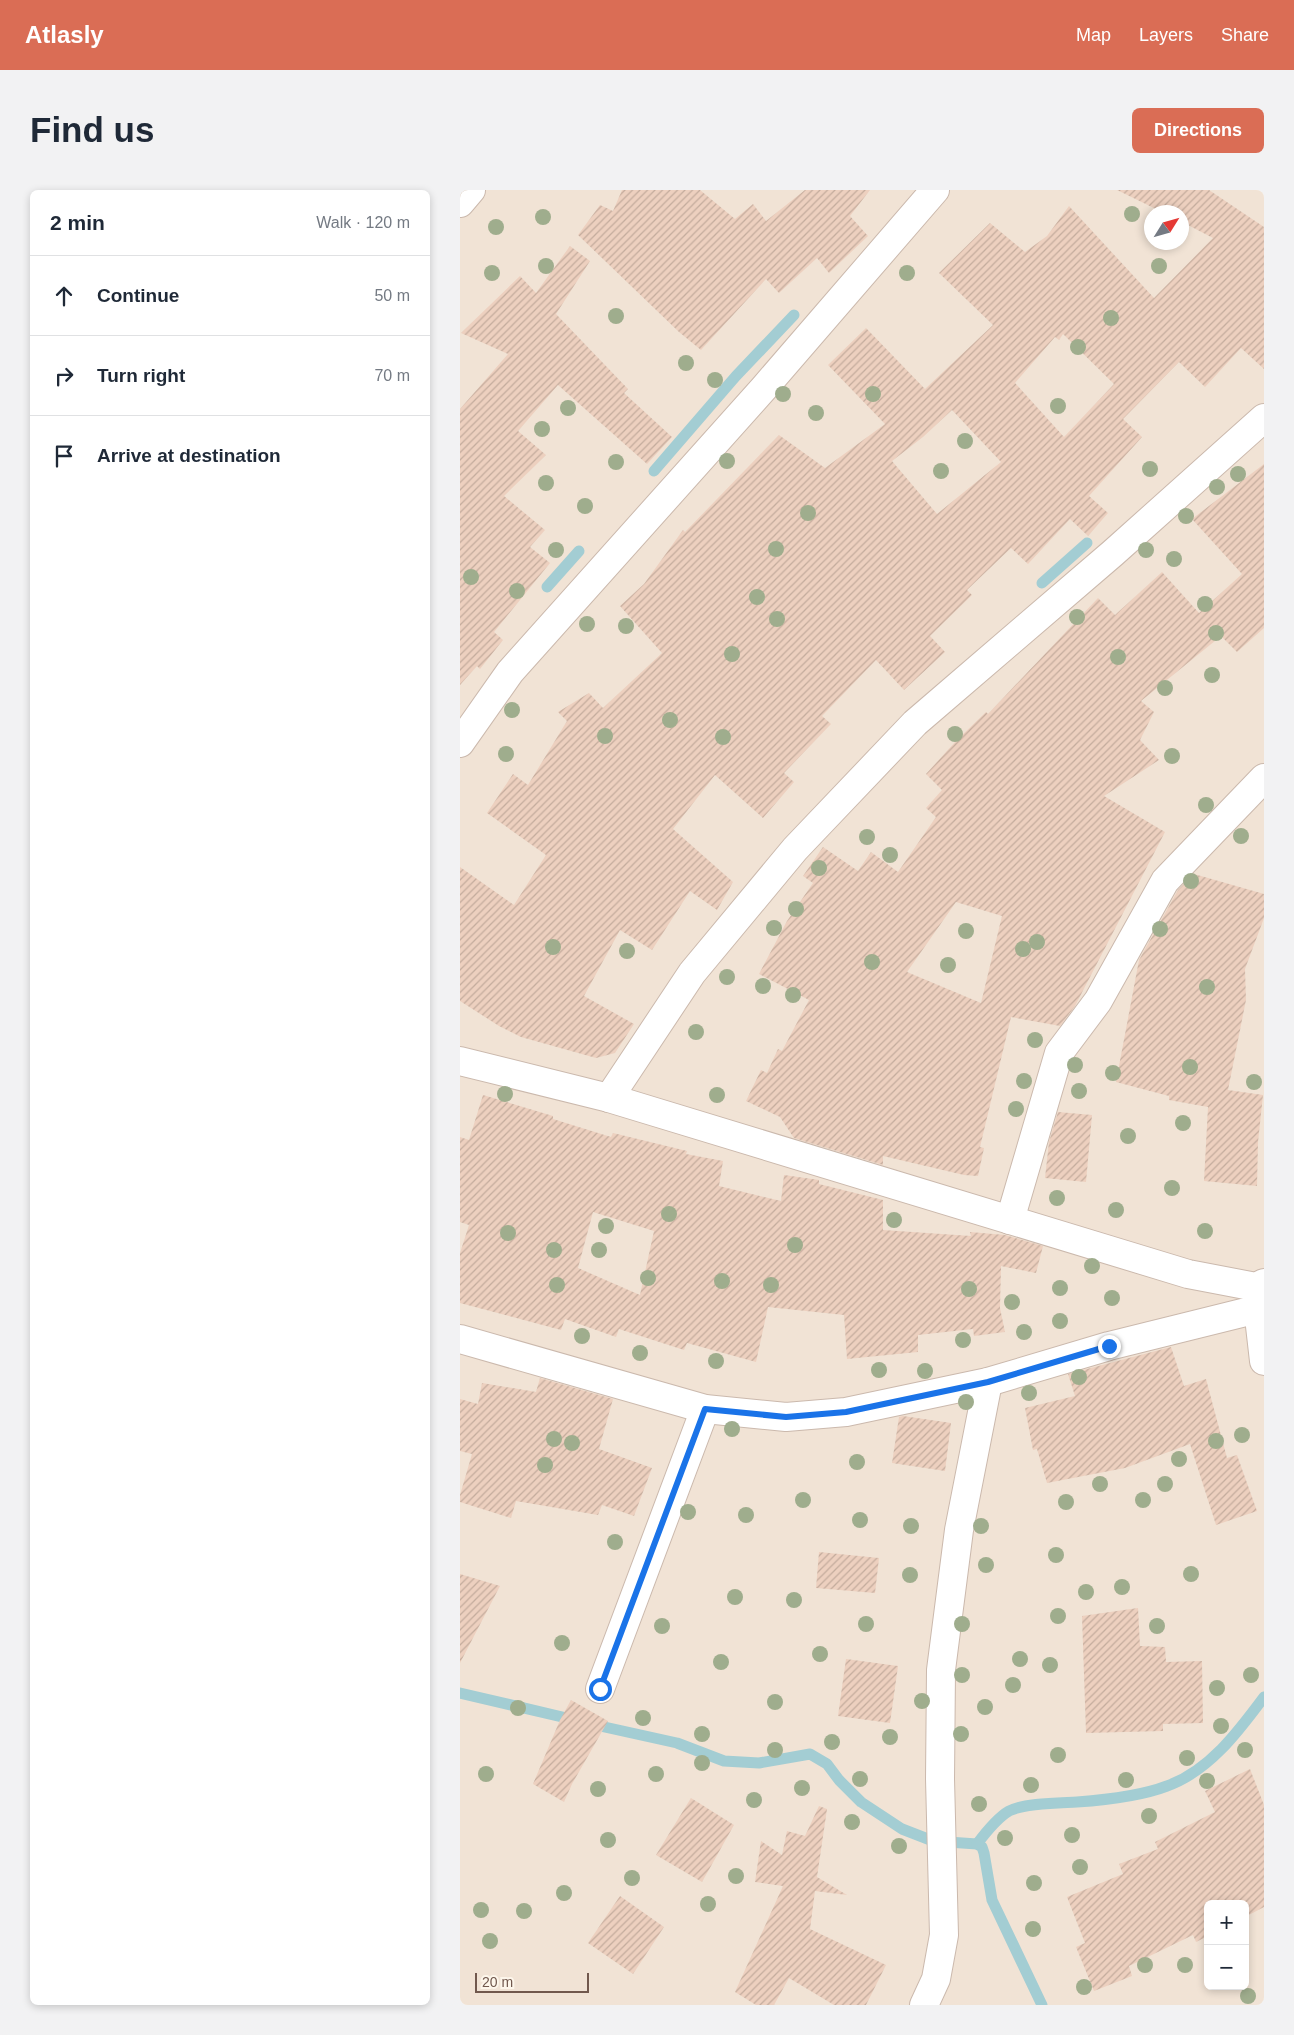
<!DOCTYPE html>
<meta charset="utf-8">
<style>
body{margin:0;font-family:Helvetica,sans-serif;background:#f2f2f3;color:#1f2937}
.controls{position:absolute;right:15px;bottom:15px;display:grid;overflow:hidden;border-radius:8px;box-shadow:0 2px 8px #0003}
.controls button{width:45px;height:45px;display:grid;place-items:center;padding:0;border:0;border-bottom:1px solid #e0e1e3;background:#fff;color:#1f2937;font:25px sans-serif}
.compass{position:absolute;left:684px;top:15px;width:45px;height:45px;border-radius:50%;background:#fff;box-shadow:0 2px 8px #0003;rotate:53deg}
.scale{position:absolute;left:15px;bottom:12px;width:114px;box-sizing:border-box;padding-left:5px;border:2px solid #71584d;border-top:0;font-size:14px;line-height:18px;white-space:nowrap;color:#71584d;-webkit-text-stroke:4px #fdf6eb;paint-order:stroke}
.stop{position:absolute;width:15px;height:15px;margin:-11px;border:4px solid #1a73e8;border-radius:50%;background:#fff}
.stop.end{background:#1a73e8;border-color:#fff;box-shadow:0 1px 5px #0008}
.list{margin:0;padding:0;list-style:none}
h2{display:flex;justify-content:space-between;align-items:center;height:65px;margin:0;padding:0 20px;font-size:21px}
h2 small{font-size:16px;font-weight:400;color:#747a83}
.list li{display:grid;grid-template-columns:32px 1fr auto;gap:15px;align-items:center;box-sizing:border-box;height:80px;padding:0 20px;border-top:1px solid #e0e1e3}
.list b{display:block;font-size:19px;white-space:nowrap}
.list em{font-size:16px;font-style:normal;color:#747a83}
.icon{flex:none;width:28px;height:28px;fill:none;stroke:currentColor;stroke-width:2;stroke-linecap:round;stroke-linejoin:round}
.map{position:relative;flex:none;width:804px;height:1815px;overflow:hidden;border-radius:8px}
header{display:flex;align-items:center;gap:30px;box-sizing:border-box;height:70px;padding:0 25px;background:#da6d55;color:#fff}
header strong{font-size:24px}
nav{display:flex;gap:28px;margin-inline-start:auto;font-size:18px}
.intro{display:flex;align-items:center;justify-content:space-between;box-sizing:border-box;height:120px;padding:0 30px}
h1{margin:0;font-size:35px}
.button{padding:12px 22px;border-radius:8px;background:#da6d55;color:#fff;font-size:18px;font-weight:700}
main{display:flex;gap:30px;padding:0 30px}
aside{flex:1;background:#fff;border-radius:8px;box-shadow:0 2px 8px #0003}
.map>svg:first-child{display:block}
.residential{fill:#f1e3d5;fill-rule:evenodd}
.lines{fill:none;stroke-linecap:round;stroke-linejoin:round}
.stream{stroke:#a3cdd3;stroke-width:11}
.building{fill:url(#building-hatch);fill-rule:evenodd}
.minor-casing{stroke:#cbb9ad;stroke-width:30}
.minor{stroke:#fff;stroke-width:28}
.tree{fill:#9fad8d}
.route{stroke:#1a73e8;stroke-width:6}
</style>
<header>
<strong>Atlasly</strong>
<nav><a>Map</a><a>Layers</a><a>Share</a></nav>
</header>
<div class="intro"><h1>Find us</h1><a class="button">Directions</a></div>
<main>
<aside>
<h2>2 min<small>Walk · 120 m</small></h2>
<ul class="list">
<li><svg class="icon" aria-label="ahead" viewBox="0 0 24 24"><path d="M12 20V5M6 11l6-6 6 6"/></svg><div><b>Continue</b></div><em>50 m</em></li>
<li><svg class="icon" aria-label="right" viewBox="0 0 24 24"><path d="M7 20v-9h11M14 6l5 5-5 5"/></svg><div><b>Turn right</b></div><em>70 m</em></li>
<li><svg class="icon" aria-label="arrive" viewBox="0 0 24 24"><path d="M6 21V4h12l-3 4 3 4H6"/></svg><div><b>Arrive at destination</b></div></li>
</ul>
</aside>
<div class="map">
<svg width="804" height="1815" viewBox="0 0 804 1815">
<defs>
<pattern id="building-hatch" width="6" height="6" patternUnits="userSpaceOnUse" patternTransform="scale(1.25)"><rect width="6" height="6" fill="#edd0bf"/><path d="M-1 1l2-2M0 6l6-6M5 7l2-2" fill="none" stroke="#c4ac9d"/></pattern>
</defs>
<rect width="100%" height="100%" fill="#faf1e6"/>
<path class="residential" d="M 0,0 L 804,0 L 804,1815 L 0,1815 ZM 692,22 L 722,22 L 722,52 L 692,52 ZM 748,1714 L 785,1714 L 785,1796 L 748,1796 Z"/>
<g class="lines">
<g class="stream">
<path d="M 194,281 L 276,186 L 334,125"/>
<path d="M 582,393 L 627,353"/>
<path d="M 87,397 L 119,361"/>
<path d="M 0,1503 L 115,1530"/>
<path d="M 131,1534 L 217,1553 L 264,1571 L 299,1573 L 350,1564 L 367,1574 L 379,1590 L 401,1612 L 442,1639 L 473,1651 L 517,1654 L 522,1657 L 524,1663 L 532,1710 L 582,1815"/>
<path d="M 517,1654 C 526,1642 537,1628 549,1621 C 564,1613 600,1613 617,1612 C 645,1610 681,1606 707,1596 C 749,1581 778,1542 804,1507"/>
</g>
</g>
<g class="building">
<path d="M 162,0 L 240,0 L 275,29 L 293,14 L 306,31 L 345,0 L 410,0 L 390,26 L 408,46 L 369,83 L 357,68 L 319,103 L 306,89 L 241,160 L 219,142 L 118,45 L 140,15 L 153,21 Z"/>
<path d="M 657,0 L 749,0 L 804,37 L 804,179 L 781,158 L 745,197 L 719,172 L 663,229 L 682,247 L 629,306 L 648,323 L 628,346 L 610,329 L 568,374 L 551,358 L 507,400 L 512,405 L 470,446 L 485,462 L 444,500 L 416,470 L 362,526 L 371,534 L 324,583 L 334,592 L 303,628 L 255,585 L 213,639 L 273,692 L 257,720 L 230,701 L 192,760 L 160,740 L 124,806 L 174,834 L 155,863 L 136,868 L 61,847 L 39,836 L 0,811 L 0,677 L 54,715 L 86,665 L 27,623 L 53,584 L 68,595 L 107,531 L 98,522 L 129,503 L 143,518 L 202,463 L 160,416 L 184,394 L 223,340 L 225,342 L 319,245 L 365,278 L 425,234 L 368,175 L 406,138 L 465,199 L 533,135 L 479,83 L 530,33 L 565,62 L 587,46 L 609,16 L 694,108 L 753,48 L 722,32 L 722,22 L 702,22 ZM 603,144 L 654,194 L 604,247 L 555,193 L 595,147 L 599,150 ZM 492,220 L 541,272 L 477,324 L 432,271 L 463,247 Z"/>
<path d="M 110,56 L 130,71 L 96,124 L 168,199 L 164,203 L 212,247 L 187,274 L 98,195 L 58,241 L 86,265 L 44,306 L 85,340 L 70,357 L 90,373 L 34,442 L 43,450 L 20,479 L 17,476 L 0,495 L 0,219 L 48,164 L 1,143 L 60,86 L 76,103 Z"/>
<path d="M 804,274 L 804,438 L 777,462 L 761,446 L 681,511 L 694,522 L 680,550 L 699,570 L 644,606 L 705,642 L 615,816 L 600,836 L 551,827 L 520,957 L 524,958 L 518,986 L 504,985 L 423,966 L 423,975 L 334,948 L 320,927 L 286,911 L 301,880 L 307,883 L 318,859 L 322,861 L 349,810 L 299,784 L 327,731 L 353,693 L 343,686 L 363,657 L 398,681 L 411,662 L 438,682 L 476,627 L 466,618 L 482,600 L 466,584 L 496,551 L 526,522 L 528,524 L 638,408 L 655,425 L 702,382 L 739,423 L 782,384 L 732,329 ZM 496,712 L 542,726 L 521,813 L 447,782 Z"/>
<path d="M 734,684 L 804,704 L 804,728 L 785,779 L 786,810 L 768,900 L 803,905 L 798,952 L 797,996 L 744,991 L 748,917 L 709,910 L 709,906 L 656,892 L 679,770 L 718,700 Z"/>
<path d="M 23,905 L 93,926 L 93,929 L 151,947 L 153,943 L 227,961 L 226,964 L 263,971 L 259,996 L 321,1011 L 324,985 L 359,990 L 359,994 L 423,1010 L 423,1040 L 511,1046 L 510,1042 L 545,1045 L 583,1056 L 576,1083 L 541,1076 L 540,1118 L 545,1142 L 514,1146 L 513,1139 L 458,1145 L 458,1162 L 387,1169 L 384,1125 L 308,1117 L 296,1172 L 227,1153 L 224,1160 L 159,1139 L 156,1147 L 105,1129 L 101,1140 L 0,1113 L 0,1063 L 9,1035 L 0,1032 L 0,947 L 9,950 ZM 133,1022 L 194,1041 L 180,1105 L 118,1078 Z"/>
<path d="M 598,922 L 632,925 L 626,992 L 585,988 L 589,952 Z"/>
<path d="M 711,1157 L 724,1196 L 746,1189 L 767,1268 L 777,1265 L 797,1321 L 756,1335 L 730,1254 L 665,1278 L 587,1293 L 577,1259 L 573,1260 L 565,1218 L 615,1206 L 608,1184 Z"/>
<path d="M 80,1188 L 153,1209 L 139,1259 L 192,1278 L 174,1326 L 142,1315 L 138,1325 L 56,1311 L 51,1328 L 0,1312 L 0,1305 L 12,1264 L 0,1261 L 0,1209 L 18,1214 L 22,1193 L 76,1202 Z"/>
<path d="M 443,1226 L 491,1233 L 485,1281 L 432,1273 L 439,1227 Z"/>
<path d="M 359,1362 L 419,1368 L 415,1403 L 356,1398 Z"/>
<path d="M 0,1384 L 40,1396 L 0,1473 Z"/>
<path d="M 678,1418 L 680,1456 L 705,1457 L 706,1472 L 742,1471 L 743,1533 L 703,1534 L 703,1541 L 626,1543 L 622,1426 Z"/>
<path d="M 386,1469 L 438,1476 L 430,1533 L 378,1526 Z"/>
<path d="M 111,1510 L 148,1531 L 112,1594 L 104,1612 L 73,1594 L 100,1530 Z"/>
<path d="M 790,1579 L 804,1615 L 804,1717 L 785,1727 L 785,1714 L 748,1714 L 748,1746 L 736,1752 L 733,1745 L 669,1776 L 672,1786 L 634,1801 L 616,1757 L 625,1753 L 607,1707 L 663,1684 L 659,1674 L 698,1659 L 695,1652 L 755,1622 L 745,1601 Z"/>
<path d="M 231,1608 L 274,1635 L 242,1692 L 196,1665 Z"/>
<path d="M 359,1616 L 367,1619 L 357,1687 L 387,1705 L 355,1701 L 350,1739 L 426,1775 L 406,1815 L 374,1815 L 329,1788 L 314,1815 L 296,1815 L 275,1802 L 323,1696 L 295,1692 L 301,1651 L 322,1665 L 327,1641 L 345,1646 Z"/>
<path d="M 160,1706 L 204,1737 L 173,1784 L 128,1753 Z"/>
</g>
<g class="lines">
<g class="minor-casing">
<g id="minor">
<path d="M 0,13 L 11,0"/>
<path d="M 0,553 L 50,482 L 304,198 L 475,0"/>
<path d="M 0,871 L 149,908 L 728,1084 L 796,1097 L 804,1093"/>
<path d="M 149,908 L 232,783 L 335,659 L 455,533 L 653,363 L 804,228"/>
<path d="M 550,1030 L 599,863 L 638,811 L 705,691 L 804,588"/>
<path d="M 796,1101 L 804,1171"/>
<path d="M 0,1149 L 245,1219 L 326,1227 L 386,1222 L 528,1192 L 649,1156 L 798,1119"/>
<path d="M 140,1499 L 245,1219"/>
<path d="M 464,1815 L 476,1789 L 484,1745 L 480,1589 L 481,1480 L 499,1340 L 528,1192"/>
</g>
</g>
<use href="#minor" class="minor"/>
</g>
<g class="tree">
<circle cx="672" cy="24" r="8"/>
<circle cx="83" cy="27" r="8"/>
<circle cx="36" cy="37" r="8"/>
<circle cx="86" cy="76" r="8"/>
<circle cx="699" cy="76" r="8"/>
<circle cx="32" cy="83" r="8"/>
<circle cx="447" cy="83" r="8"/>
<circle cx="156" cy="126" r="8"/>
<circle cx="651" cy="128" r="8"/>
<circle cx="618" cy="157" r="8"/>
<circle cx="226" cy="173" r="8"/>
<circle cx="255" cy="190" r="8"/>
<circle cx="323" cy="204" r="8"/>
<circle cx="413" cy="204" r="8"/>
<circle cx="598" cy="216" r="8"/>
<circle cx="108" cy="218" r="8"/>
<circle cx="356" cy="223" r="8"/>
<circle cx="82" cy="239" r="8"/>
<circle cx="505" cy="251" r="8"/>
<circle cx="267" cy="271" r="8"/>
<circle cx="156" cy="272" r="8"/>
<circle cx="690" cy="279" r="8"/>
<circle cx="481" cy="281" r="8"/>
<circle cx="778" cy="284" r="8"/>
<circle cx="86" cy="293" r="8"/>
<circle cx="757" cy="297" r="8"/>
<circle cx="125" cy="316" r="8"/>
<circle cx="348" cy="323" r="8"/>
<circle cx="726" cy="326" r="8"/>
<circle cx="316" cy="359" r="8"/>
<circle cx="96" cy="360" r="8"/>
<circle cx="686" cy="360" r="8"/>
<circle cx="714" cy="369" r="8"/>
<circle cx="11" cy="387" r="8"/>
<circle cx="57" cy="401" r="8"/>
<circle cx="297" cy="407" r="8"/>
<circle cx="745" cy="414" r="8"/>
<circle cx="617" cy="427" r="8"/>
<circle cx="317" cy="429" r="8"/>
<circle cx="127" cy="434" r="8"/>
<circle cx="166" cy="436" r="8"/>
<circle cx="756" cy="443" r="8"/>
<circle cx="272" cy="464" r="8"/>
<circle cx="658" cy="467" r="8"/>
<circle cx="752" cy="485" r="8"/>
<circle cx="705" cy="498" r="8"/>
<circle cx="52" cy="520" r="8"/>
<circle cx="210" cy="530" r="8"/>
<circle cx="495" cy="544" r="8"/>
<circle cx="145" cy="546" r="8"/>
<circle cx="263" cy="547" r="8"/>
<circle cx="46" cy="564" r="8"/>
<circle cx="712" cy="566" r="8"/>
<circle cx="746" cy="615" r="8"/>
<circle cx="781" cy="646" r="8"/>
<circle cx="407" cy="647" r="8"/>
<circle cx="430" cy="665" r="8"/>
<circle cx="359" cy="678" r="8"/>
<circle cx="731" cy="691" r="8"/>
<circle cx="336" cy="719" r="8"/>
<circle cx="314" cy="738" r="8"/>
<circle cx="700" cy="739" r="8"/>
<circle cx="506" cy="741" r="8"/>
<circle cx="577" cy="752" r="8"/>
<circle cx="93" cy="757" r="8"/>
<circle cx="563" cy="759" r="8"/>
<circle cx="167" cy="761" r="8"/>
<circle cx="412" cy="772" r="8"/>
<circle cx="488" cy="775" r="8"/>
<circle cx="267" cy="787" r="8"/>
<circle cx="303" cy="796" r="8"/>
<circle cx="747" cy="797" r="8"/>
<circle cx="333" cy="805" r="8"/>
<circle cx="236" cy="842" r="8"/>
<circle cx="575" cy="850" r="8"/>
<circle cx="615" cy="875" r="8"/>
<circle cx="730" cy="877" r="8"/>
<circle cx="653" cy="883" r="8"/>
<circle cx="564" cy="891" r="8"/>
<circle cx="794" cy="892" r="8"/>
<circle cx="619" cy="901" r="8"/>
<circle cx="45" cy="904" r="8"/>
<circle cx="257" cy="905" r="8"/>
<circle cx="556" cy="919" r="8"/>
<circle cx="723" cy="933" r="8"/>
<circle cx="668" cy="946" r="8"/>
<circle cx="712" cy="998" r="8"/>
<circle cx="597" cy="1008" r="8"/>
<circle cx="656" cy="1020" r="8"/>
<circle cx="209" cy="1024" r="8"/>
<circle cx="434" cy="1030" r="8"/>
<circle cx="146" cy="1036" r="8"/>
<circle cx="745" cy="1041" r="8"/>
<circle cx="48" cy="1043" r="8"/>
<circle cx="335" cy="1055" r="8"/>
<circle cx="94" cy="1060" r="8"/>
<circle cx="139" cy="1060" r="8"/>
<circle cx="632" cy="1076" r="8"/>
<circle cx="188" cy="1088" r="8"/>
<circle cx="262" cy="1091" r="8"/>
<circle cx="97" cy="1095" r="8"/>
<circle cx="311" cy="1095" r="8"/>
<circle cx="600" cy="1098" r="8"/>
<circle cx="509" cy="1099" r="8"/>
<circle cx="652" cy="1108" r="8"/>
<circle cx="552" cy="1112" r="8"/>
<circle cx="600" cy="1131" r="8"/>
<circle cx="564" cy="1142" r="8"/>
<circle cx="122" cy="1146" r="8"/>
<circle cx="503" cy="1150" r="8"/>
<circle cx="180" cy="1163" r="8"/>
<circle cx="256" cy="1171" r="8"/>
<circle cx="419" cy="1180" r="8"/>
<circle cx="465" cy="1181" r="8"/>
<circle cx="619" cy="1187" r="8"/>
<circle cx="569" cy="1203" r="8"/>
<circle cx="506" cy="1212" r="8"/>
<circle cx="272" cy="1239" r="8"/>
<circle cx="782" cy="1245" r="8"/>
<circle cx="94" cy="1249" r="8"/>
<circle cx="756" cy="1251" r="8"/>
<circle cx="112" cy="1253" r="8"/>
<circle cx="719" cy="1269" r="8"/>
<circle cx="397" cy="1272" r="8"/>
<circle cx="85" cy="1275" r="8"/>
<circle cx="640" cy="1294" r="8"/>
<circle cx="705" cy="1294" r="8"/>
<circle cx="343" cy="1310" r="8"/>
<circle cx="683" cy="1310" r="8"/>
<circle cx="606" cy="1312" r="8"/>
<circle cx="228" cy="1322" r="8"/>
<circle cx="286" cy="1325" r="8"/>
<circle cx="400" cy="1330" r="8"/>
<circle cx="451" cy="1336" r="8"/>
<circle cx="521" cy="1336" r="8"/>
<circle cx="155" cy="1352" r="8"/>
<circle cx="596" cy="1365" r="8"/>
<circle cx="526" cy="1375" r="8"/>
<circle cx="731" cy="1384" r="8"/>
<circle cx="450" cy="1385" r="8"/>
<circle cx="662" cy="1397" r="8"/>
<circle cx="626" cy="1402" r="8"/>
<circle cx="275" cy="1407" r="8"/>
<circle cx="334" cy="1410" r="8"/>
<circle cx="598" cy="1426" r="8"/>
<circle cx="406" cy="1434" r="8"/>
<circle cx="502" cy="1434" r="8"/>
<circle cx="202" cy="1436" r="8"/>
<circle cx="697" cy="1436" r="8"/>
<circle cx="102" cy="1453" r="8"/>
<circle cx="360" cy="1464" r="8"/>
<circle cx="560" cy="1469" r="8"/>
<circle cx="261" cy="1472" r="8"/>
<circle cx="590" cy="1475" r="8"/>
<circle cx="502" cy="1485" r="8"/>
<circle cx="791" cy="1485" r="8"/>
<circle cx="553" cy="1495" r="8"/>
<circle cx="757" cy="1498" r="8"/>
<circle cx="462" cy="1511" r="8"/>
<circle cx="315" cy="1512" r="8"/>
<circle cx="525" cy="1517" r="8"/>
<circle cx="58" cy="1518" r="8"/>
<circle cx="183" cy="1528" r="8"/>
<circle cx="761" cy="1536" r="8"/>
<circle cx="242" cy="1544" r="8"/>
<circle cx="501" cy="1544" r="8"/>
<circle cx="430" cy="1547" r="8"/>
<circle cx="372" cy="1552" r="8"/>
<circle cx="315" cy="1560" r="8"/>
<circle cx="785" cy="1560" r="8"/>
<circle cx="598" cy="1565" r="8"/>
<circle cx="727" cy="1568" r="8"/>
<circle cx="242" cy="1573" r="8"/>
<circle cx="26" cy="1584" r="8"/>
<circle cx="196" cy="1584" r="8"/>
<circle cx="400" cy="1589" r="8"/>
<circle cx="666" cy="1590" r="8"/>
<circle cx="747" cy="1591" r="8"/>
<circle cx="571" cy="1595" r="8"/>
<circle cx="342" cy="1598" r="8"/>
<circle cx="138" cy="1599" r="8"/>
<circle cx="294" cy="1610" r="8"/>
<circle cx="519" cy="1614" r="8"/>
<circle cx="689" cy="1626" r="8"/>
<circle cx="392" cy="1632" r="8"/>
<circle cx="612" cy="1645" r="8"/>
<circle cx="545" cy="1648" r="8"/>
<circle cx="148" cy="1650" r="8"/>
<circle cx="439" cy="1656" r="8"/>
<circle cx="620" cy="1677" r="8"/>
<circle cx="276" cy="1686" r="8"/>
<circle cx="172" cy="1688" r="8"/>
<circle cx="574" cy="1693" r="8"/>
<circle cx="104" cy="1703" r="8"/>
<circle cx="248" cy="1714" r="8"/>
<circle cx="21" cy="1720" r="8"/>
<circle cx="64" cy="1721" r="8"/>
<circle cx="573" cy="1739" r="8"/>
<circle cx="30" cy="1751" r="8"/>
<circle cx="685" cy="1775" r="8"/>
<circle cx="725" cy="1775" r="8"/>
<circle cx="624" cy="1797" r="8"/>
<circle cx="788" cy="1806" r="8"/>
</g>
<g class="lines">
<path class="route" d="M 140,1499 L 245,1219 L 326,1227 L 386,1222 L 528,1192 L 649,1156"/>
</g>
</svg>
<div class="controls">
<button>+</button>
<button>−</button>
</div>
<svg class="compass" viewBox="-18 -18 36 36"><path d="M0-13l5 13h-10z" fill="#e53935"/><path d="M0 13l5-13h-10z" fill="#747a83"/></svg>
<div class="scale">20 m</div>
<div class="stop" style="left:140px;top:1499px"></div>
<div class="stop end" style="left:649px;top:1156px"></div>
</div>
</main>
